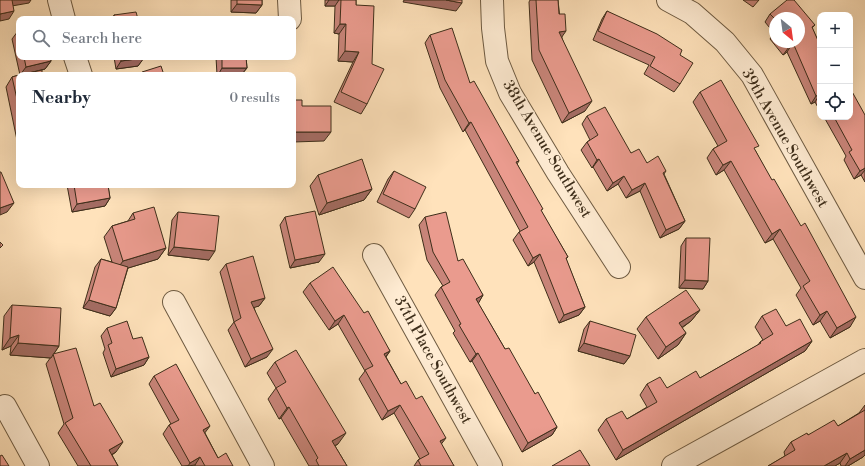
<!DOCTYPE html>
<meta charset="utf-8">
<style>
body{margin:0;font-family:"Libre Bodoni",serif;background:#f6f6f7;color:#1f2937}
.controls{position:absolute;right:12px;top:12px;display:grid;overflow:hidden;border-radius:8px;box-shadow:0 4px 16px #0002}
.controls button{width:36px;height:36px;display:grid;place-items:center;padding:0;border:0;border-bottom:1px solid #e0e1e3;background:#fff;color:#1f2937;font:20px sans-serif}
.compass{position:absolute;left:769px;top:12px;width:36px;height:36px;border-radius:50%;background:#fff;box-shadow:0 4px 16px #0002;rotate:151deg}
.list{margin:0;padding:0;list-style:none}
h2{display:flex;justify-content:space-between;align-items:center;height:52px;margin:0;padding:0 16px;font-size:17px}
h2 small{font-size:13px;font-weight:400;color:#747a83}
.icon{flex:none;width:22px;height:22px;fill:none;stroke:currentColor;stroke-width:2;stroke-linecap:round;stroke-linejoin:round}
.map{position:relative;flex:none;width:865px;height:466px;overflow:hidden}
.search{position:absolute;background:#fff;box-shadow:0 4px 16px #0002;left:16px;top:16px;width:280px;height:44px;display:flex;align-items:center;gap:10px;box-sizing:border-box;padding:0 14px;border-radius:8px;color:#747a83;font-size:15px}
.panel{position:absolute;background:#fff;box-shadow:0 4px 16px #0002;left:16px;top:72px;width:280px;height:116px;border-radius:8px}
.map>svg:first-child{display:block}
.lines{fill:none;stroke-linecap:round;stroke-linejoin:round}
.minor-casing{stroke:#6e5b42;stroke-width:24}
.minor{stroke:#ffecd3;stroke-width:22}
.wall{fill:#c9857a;stroke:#3e2e1a;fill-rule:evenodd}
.shaded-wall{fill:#a46c63;stroke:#3e2e1a}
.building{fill:#ea9b8e;stroke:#3e2e1a}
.labels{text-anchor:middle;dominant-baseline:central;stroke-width:3;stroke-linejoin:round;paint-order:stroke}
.street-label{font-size:15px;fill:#3e2e1a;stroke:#ffecd3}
</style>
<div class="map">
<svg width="865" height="466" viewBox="0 0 865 466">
<rect width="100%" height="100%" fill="#ffe2bb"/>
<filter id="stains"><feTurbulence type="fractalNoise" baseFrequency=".005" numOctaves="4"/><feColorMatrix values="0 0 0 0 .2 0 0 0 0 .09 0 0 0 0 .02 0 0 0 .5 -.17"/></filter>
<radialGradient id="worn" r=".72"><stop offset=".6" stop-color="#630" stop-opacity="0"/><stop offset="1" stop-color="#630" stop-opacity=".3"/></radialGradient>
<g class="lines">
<g class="minor-casing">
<g id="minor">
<path d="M 59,0 L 64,19"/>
<path d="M 289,0 L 290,19"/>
<path d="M 492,0 L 493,28 L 497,61 L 510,93 L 558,173 L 619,267"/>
<path d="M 668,0 L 692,13 L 725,42 L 752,75 L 865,278"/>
<path d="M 75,57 L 81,75"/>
<path d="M 374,255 L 491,466"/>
<path d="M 174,302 L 263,466"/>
<path d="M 5,406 L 38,466"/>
<path d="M 673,466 L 865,360"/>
</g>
</g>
<use href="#minor" class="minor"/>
</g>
<g class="wall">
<path d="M 231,0 L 262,0 L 262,5 L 256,13 L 231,12 Z"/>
<path d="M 325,0 L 356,0 L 356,5 L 367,104 L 361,114 L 334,102 L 353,62 L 338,61 L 339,34 L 334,33 L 335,6 L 325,6 Z"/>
<path d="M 530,0 L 558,0 L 562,38 L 585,111 L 562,123 L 532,60 L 529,2 Z"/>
<path d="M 743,0 L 759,0 L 753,7 Z"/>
<path d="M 607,11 L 680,55 L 680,84 L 674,92 L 644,74 L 649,65 L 593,40 L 602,19 Z"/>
<path d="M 770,14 L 815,25 L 812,28 L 820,45 L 820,111 L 815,102 L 811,104 L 787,52 L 783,55 L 770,39 L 774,33 L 765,22 ZM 775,18 L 799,42 L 775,42 Z"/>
<path d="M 114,15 L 138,19 L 112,19 Z"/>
<path d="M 19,30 L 19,57 L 50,57 L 51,61 L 45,69 L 20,75 L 12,39 L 18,31 Z"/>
<path d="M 430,35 L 470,83 L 519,161 L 517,164 L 541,211 L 568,257 L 566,259 L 585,307 L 579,315 L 559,323 L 534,262 L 528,266 L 513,240 L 519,232 L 520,231 L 465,130 L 463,132 L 440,88 L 425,43 Z"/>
<path d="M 114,57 L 144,57 L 138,66 L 116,69 Z"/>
<path d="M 216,57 L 246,57 L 247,68 L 241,75 L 217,75 Z"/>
<path d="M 19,75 L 19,148 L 18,145 L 6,87 L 12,77 Z"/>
<path d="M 700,92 L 755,150 L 850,327 L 830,338 L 820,321 L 813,325 L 796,295 L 801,288 L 773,239 L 765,243 L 724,170 L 716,175 L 707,158 L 713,149 L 718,146 L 693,102 Z"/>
<path d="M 865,115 L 865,182 L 861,175 L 854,179 L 844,160 L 846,156 L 824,117 L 850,117 Z"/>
<path d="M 587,116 L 631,153 L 647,163 L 666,171 L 664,174 L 685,221 L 679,229 L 660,238 L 640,191 L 626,198 L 618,184 L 607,191 L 593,167 L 592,168 L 581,150 L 587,142 L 590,140 L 582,124 Z"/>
<path d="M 394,171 L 415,209 L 409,218 L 377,202 L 388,179 Z"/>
<path d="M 318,175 L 372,189 L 364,200 L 319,215 L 310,186 Z"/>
<path d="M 67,185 L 109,185 L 108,186 L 110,198 L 105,206 L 72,212 Z"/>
<path d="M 178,212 L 209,260 L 168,255 L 172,220 Z"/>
<path d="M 133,213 L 166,248 L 158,259 L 128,268 L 116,308 L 110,316 L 83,308 L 95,267 L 101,259 L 112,262 L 104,237 L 112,226 L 128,221 Z"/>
<path d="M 285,217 L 319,262 L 290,268 L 280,225 Z"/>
<path d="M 425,217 L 483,295 L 478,303 L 505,349 L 557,427 L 552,435 L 522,452 L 472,361 L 470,362 L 453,333 L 455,331 L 435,295 L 441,287 L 443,286 L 427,260 L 419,225 Z"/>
<path d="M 686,238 L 708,281 L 703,289 L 679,288 L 681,246 Z"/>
<path d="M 226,264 L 265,298 L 259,306 L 254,307 L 267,357 L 245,367 L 228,330 L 234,322 L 220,272 Z"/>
<path d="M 310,283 L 364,313 L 390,351 L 386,357 L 401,384 L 441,444 L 454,466 L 414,466 L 418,460 L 420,459 L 394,413 L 382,420 L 359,379 L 365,371 L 338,324 L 329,330 L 303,292 Z"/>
<path d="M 12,305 L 59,346 L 51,358 L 10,355 L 11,346 L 2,350 L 4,316 Z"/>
<path d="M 700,310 L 691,321 L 682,328 L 686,333 L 678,345 L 658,359 L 637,329 L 646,317 Z"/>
<path d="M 762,316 L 786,326 L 812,341 L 805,351 L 616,460 L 598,430 L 606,419 L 627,419 L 647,407 L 640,395 L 647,384 L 667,388 L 700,378 L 758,345 L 760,342 L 763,340 L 755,327 Z"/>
<path d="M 590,321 L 630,356 L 624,364 L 578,351 L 584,329 Z"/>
<path d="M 107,328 L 133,339 L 149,357 L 144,365 L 111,377 L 103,353 L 105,349 L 101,336 Z"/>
<path d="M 53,354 L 94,406 L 116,452 L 112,455 L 118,466 L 78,466 L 58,433 L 64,424 L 46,364 Z"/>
<path d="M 275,362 L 338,444 L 335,446 L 347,466 L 309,466 L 281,418 L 279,419 L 268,399 L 276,388 L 267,373 Z"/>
<path d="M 154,376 L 205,433 L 218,458 L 233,466 L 195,466 L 195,465 L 182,466 L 163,434 L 169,425 L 171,424 L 149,384 Z"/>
<path d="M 865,405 L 865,455 L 863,457 L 848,466 L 841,466 L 840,463 L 835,466 L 768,466 L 785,456 L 784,452 L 791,442 L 808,435 L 838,426 L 859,413 Z"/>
</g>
<g class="shaded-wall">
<path d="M 11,0 L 31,0 L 29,3 L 6,7 Z"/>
<path d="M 329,0 L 339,0 L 335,6 L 325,6 Z"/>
<path d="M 404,0 L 446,0 L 462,3 L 456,11 L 403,2 Z"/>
<path d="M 237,4 L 262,5 L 256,13 L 231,12 Z"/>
<path d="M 14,11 L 9,19 L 0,21 L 0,14 Z"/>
<path d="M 340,24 L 346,24 L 339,34 L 334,33 Z"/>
<path d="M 566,31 L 559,41 L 559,32 Z"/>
<path d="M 793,43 L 787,52 L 783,55 L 789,47 Z"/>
<path d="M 345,51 L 359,52 L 353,62 L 338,61 Z"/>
<path d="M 144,58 L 138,66 L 116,69 L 121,61 Z"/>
<path d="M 51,61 L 45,69 L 20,75 L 26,67 Z"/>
<path d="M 222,68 L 247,68 L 241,75 L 218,75 Z"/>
<path d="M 820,94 L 815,102 L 811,104 L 816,96 Z"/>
<path d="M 592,101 L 585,111 L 562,123 L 569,113 Z"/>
<path d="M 471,122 L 465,130 L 463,132 L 469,123 Z"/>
<path d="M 293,132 L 331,132 L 324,141 L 293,142 Z"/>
<path d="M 599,159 L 593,167 L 592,168 L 597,160 Z"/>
<path d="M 731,161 L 724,170 L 716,175 L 723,165 Z"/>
<path d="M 865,168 L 865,170 L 861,175 L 854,179 L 860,171 Z"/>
<path d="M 624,176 L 618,184 L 607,191 L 613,183 Z"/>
<path d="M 645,183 L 640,191 L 626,198 L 632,190 Z"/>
<path d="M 372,189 L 364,200 L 319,215 L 327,203 Z"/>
<path d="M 110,198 L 105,206 L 72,212 L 77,204 Z"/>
<path d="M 14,203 L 7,212 L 0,215 L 0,208 Z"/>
<path d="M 685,221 L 679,229 L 660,238 L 666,230 Z"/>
<path d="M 780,229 L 773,239 L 765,243 L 772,234 Z"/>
<path d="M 174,247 L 215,251 L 209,260 L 168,255 Z"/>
<path d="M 166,248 L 158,259 L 115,272 L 123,261 Z"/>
<path d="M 325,254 L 319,262 L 290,268 L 295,260 Z"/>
<path d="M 540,254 L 534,262 L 528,266 L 533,258 Z"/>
<path d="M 685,280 L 708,281 L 703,289 L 679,288 Z"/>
<path d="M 483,295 L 478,304 L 476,299 Z"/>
<path d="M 265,298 L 259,306 L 246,310 L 251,302 Z"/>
<path d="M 89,300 L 116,308 L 110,316 L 83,308 Z"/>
<path d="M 585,307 L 579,315 L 559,323 L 564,315 Z"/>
<path d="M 700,310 L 691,321 L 671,335 L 679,323 Z"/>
<path d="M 827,311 L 820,321 L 813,325 L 820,315 Z"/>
<path d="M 344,315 L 338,324 L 329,330 L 335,321 Z"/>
<path d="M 856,317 L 850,327 L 830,338 L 837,328 Z"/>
<path d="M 686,333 L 678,345 L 658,359 L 666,347 Z"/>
<path d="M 19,335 L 11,346 L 2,350 L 10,338 Z"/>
<path d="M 812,341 L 805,351 L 616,460 L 623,450 Z"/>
<path d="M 18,343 L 59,346 L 51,358 L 10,355 Z"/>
<path d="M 584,343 L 630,356 L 624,364 L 578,351 Z"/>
<path d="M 273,349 L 267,357 L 245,367 L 251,359 Z"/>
<path d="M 390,351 L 384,359 L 384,354 Z"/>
<path d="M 478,353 L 472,361 L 470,362 L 476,354 Z"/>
<path d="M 149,357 L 144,365 L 111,377 L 116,369 Z"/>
<path d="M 400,405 L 394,413 L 382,420 L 388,411 Z"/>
<path d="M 289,407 L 281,418 L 279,419 L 287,408 Z"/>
<path d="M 210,426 L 204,434 L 203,430 Z"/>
<path d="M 557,427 L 552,435 L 522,452 L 528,443 Z"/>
<path d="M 346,433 L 338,444 L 324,451 L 332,441 Z"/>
<path d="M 446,438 L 439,447 L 440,441 Z"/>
<path d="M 123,442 L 116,452 L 102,460 L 109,450 Z"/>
<path d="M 865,450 L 865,455 L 863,457 L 848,466 L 845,466 L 850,459 Z"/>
<path d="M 847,453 L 840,463 L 835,466 L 824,466 Z"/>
<path d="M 200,457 L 195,465 L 188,466 L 190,463 Z"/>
</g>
<g class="building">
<path d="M 0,0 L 12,0 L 14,11 L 0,14 Z"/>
<path d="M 237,0 L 262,0 L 262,5 L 237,4 Z"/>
<path d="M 341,0 L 356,0 L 356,5 L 374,6 L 372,64 L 384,69 L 367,104 L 341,92 L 359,52 L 345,51 L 346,24 L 340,24 Z"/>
<path d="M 446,0 L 462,0 L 462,3 Z"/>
<path d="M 536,0 L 558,0 L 559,14 L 565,14 L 566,31 L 559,32 L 592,101 L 569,113 L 539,50 Z"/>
<path d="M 787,0 L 794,0 L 815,25 L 812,27 L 820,45 L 820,94 L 816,96 L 793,43 L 789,47 L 785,42 L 799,42 L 799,18 L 775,18 L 775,19 L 770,14 Z"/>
<path d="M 607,11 L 657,34 L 682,50 L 680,55 L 693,63 L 680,84 L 650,66 L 655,57 L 598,31 Z"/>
<path d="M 136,12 L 138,19 L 115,19 L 114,15 Z"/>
<path d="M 452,28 L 470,83 L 474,81 L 519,161 L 516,162 L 543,209 L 541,210 L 568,257 L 566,258 L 585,307 L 564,315 L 540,254 L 533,258 L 519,232 L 528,227 L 471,122 L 469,123 L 445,80 L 430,35 Z"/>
<path d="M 24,57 L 50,57 L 51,61 L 26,67 Z"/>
<path d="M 121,57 L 144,57 L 144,58 L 121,61 Z"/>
<path d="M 222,57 L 246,57 L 247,68 L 222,68 Z"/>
<path d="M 161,66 L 164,75 L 143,75 L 142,72 Z"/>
<path d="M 42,70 L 42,75 L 20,75 Z"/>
<path d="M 19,75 L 19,108 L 12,77 Z"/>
<path d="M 721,80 L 759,146 L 754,148 L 772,180 L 774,179 L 801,226 L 805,223 L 856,317 L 837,328 L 827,311 L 820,315 L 803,286 L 810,281 L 780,229 L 772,234 L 731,161 L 723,165 L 713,149 L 727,141 L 700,92 Z"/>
<path d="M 850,88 L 865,115 L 865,168 L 860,171 L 849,152 L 852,150 L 834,117 L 850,117 Z"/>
<path d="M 293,100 L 302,100 L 302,106 L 331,106 L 331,132 L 293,132 Z"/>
<path d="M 605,107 L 631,153 L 639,149 L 647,163 L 658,156 L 666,171 L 663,173 L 685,221 L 666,230 L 645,183 L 632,190 L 624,176 L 613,183 L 599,159 L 597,160 L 587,142 L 598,135 L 587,116 Z"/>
<path d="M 362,159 L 372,189 L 327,203 L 318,175 Z"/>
<path d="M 394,171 L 426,187 L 415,209 L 383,194 Z"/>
<path d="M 0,172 L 1,172 L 14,203 L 0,208 Z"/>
<path d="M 74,185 L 108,185 L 110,198 L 77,204 Z"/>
<path d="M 154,207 L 166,248 L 123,261 L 112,226 L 135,219 L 133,213 Z"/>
<path d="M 315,211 L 325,254 L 295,260 L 285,217 Z"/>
<path d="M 178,212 L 219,216 L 215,251 L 174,247 Z"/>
<path d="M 446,212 L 458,261 L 463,259 L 483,295 L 476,299 L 505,349 L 509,348 L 535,394 L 538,392 L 557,427 L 528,443 L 478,353 L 476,354 L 459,325 L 461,324 L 441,287 L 450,282 L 433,252 L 425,217 Z"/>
<path d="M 686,238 L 710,238 L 708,281 L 685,280 Z"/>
<path d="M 0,242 L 3,245 L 0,248 Z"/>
<path d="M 253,256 L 265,298 L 251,302 L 273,349 L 251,359 L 234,322 L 241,318 L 226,264 Z"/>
<path d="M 101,259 L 128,267 L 116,308 L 89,300 Z"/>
<path d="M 333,267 L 364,313 L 368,311 L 390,351 L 384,354 L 401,384 L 406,381 L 416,399 L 422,396 L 446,438 L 440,441 L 454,466 L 421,466 L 418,460 L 429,454 L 400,405 L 388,411 L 365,370 L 373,366 L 344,315 L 335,321 L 310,283 Z"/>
<path d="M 686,290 L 700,310 L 679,323 L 686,333 L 666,347 L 646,317 Z"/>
<path d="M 12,305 L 61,308 L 59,346 L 18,343 L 19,335 L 10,338 Z"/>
<path d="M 776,309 L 786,326 L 800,319 L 812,341 L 623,450 L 606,419 L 622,411 L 627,419 L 657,402 L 647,384 L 660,377 L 667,388 L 696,371 L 700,378 L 761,343 L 760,342 L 773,334 L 762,316 Z"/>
<path d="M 127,321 L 133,339 L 142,337 L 149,357 L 116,369 L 108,345 L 112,343 L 107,328 Z"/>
<path d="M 590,321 L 636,335 L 630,356 L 584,343 Z"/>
<path d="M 76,348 L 94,406 L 100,403 L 123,442 L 109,450 L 118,466 L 91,466 L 65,423 L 73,418 L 53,354 Z"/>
<path d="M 296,350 L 346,433 L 332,441 L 347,466 L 319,466 L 316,460 L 318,458 L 289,407 L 287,408 L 276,388 L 286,382 L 275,362 Z"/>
<path d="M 176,364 L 210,426 L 203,430 L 218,458 L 226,453 L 233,466 L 205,466 L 200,457 L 190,463 L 169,425 L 179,420 L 154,376 Z"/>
<path d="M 865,410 L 865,450 L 850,459 L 847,453 L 824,466 L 768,466 L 795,450 L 791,442 L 807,433 L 808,435 L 834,420 L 838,426 Z"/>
<path d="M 580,450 L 590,466 L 552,466 Z"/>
<path d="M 2,455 L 9,466 L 0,466 L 0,456 Z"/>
</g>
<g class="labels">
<g class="street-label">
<text transform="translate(785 138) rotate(60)">39th Avenue Southwest</text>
<text transform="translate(547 149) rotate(59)">38th Avenue Southwest</text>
<text transform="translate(433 360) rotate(61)">37th Place Southwest</text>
</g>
</g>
<rect width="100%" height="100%" filter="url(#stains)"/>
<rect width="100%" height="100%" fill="url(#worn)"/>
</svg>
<div class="controls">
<button>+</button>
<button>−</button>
<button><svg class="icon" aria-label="locate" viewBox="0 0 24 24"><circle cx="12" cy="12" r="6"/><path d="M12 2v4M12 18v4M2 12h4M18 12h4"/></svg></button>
</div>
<svg class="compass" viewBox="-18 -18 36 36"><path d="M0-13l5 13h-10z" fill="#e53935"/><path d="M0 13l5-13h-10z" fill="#747a83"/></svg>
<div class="search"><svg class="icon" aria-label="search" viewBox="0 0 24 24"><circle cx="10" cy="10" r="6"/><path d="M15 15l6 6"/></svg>Search here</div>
<section class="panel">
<h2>Nearby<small>0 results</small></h2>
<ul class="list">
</ul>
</section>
</div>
